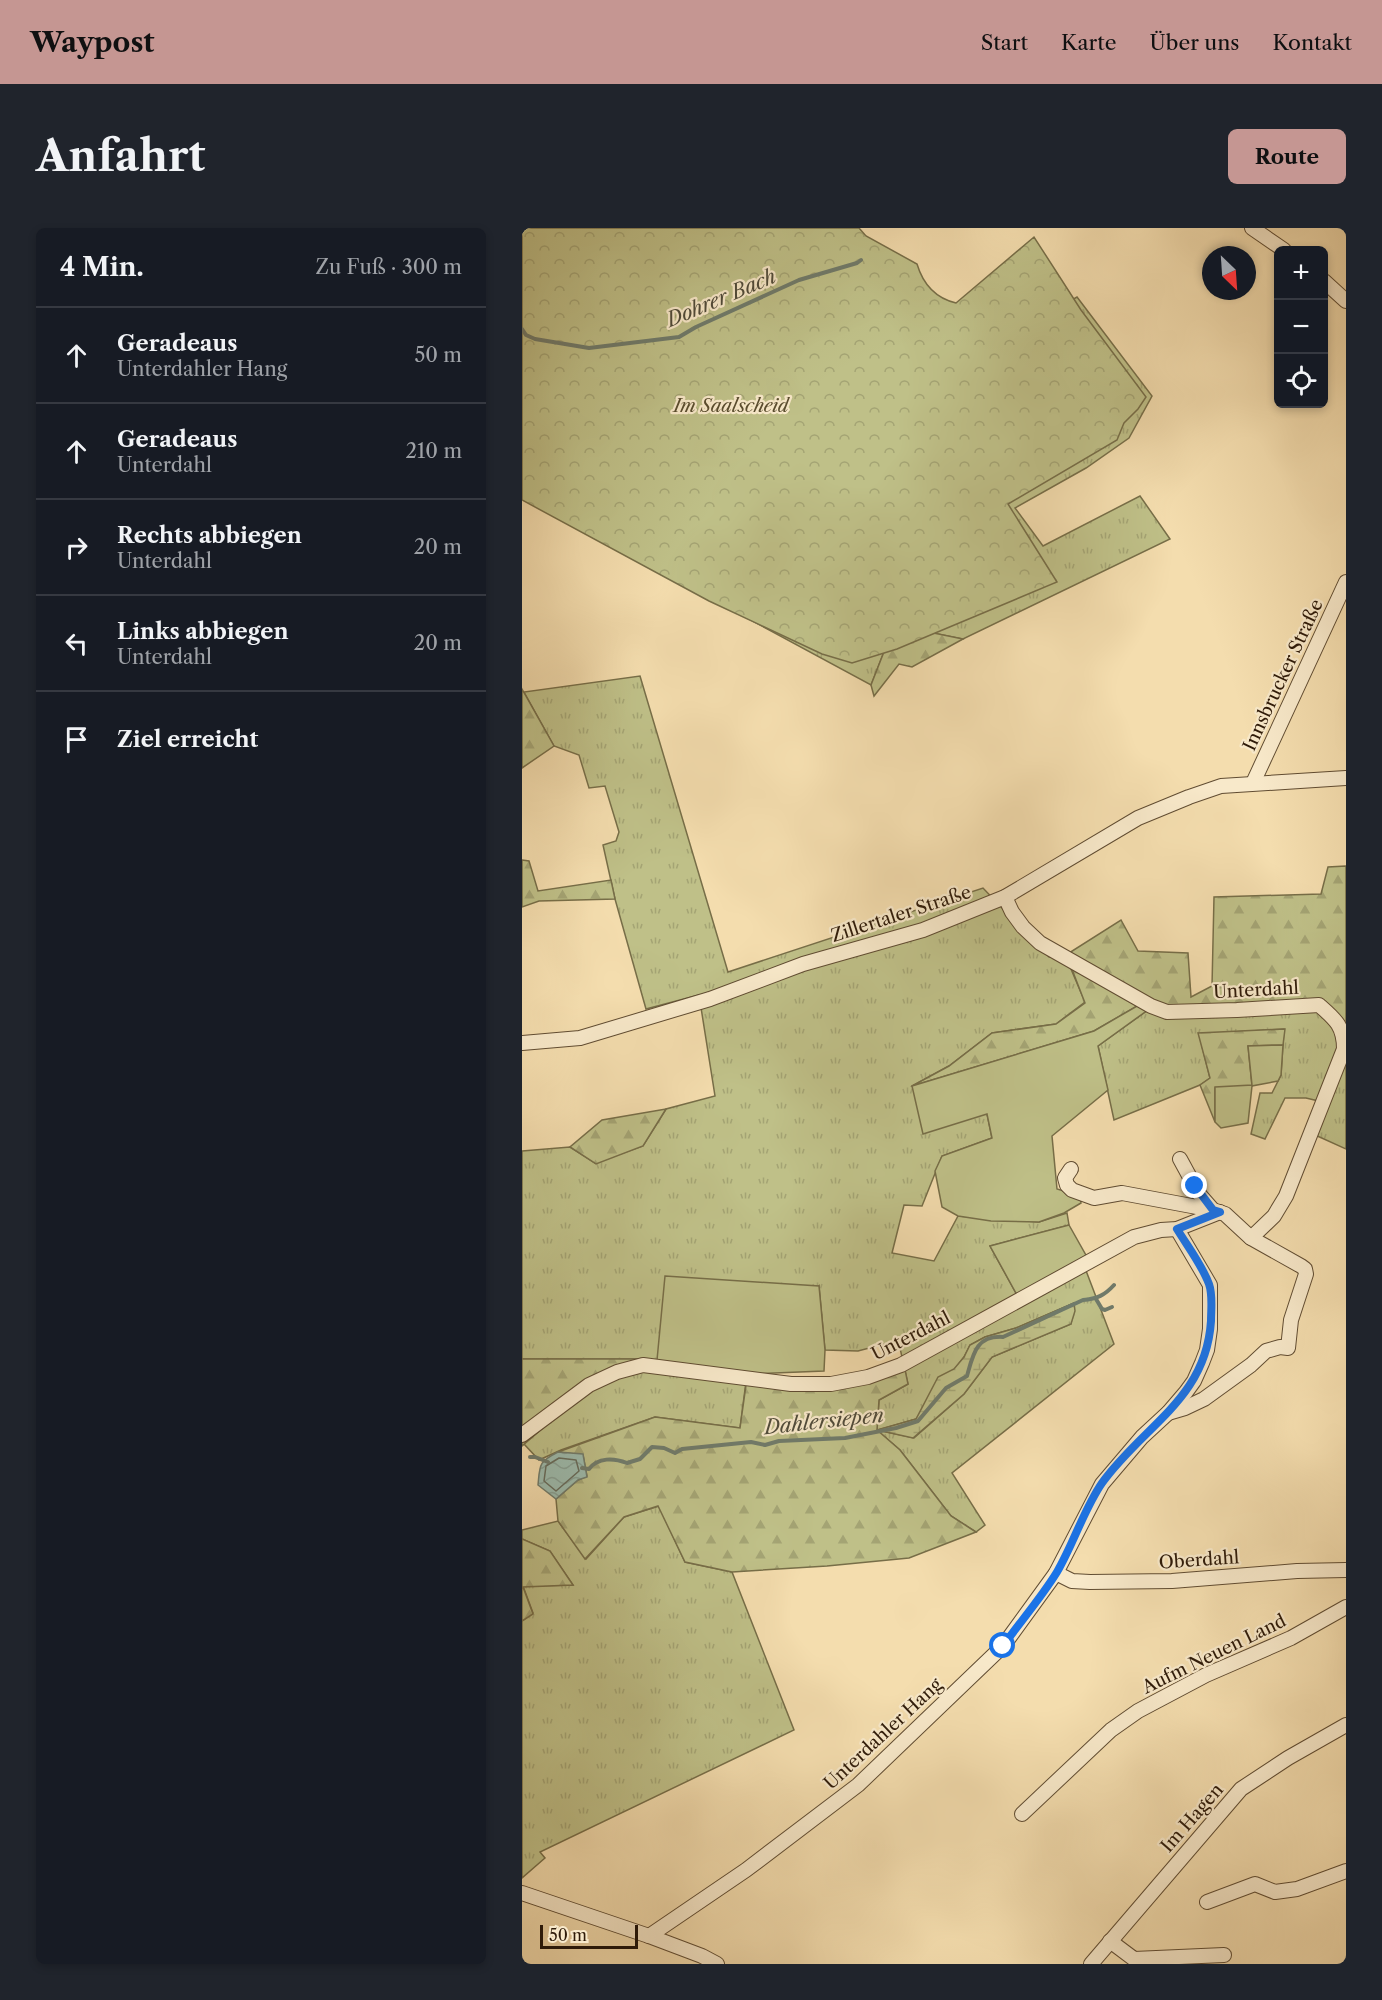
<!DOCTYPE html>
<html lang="de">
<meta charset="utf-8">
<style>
body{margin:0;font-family:"Libre Caslon Text",serif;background:#20242c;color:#f1f3f6}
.controls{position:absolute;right:18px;top:18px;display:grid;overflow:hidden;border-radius:9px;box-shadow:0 3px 9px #0003}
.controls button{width:54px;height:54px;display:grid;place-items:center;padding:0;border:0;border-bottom:2px solid #363941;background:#171b24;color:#f1f3f6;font:30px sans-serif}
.compass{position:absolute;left:680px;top:18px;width:54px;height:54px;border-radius:50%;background:#171b24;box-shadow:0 3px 9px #0003;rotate:155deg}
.scale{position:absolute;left:18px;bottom:15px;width:98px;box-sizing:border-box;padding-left:6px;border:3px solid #2f1b09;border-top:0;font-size:16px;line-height:21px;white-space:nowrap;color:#2f1b09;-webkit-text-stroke:4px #f8e9ca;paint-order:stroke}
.stop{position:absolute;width:18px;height:18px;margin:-14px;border:4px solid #1a73e8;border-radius:50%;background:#fff}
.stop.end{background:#1a73e8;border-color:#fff;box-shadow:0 2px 6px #0008}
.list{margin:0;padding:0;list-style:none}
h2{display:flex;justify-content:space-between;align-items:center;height:78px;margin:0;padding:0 24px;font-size:26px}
h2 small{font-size:20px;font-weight:400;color:#9ea1a6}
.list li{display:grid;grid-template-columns:39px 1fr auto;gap:18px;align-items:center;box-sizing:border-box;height:96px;padding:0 24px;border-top:2px solid #363941}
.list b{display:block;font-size:22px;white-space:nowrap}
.list p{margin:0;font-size:20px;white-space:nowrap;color:#9ea1a6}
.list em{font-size:20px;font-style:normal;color:#9ea1a6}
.icon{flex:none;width:33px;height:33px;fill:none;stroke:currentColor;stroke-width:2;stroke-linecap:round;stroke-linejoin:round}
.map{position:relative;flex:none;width:824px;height:1736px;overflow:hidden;border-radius:9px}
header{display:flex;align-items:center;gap:36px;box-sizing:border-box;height:84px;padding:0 30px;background:#c59692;color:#111}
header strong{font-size:28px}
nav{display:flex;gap:33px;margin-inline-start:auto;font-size:21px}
.intro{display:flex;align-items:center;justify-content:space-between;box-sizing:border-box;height:144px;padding:0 36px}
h1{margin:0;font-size:42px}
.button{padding:15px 27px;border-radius:9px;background:#c59692;color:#111;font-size:21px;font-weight:700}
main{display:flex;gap:36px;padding:0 36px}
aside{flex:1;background:#171b24;border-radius:9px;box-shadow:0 3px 9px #0003}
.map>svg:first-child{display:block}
.grass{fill:url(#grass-tufts);stroke:#776e48;stroke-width:1.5;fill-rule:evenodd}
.forest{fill:url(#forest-firs);stroke:#776e48;stroke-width:1.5}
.wetland{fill:url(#wetland-marsh);stroke:#776e48;stroke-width:1.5}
.park{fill:url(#park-crowns);stroke:#776e48;stroke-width:1.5}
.garden{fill:#bfc088;stroke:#776e48;stroke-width:1.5}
.water{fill:url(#water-waves);stroke:#707b6b;stroke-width:1.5}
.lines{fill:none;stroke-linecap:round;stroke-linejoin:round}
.shore{stroke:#666b5b;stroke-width:1.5}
.stream{stroke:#707b6b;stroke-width:4}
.minor-casing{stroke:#604c32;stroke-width:16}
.minor{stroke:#f8e9ca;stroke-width:14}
.route{stroke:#1a73e8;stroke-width:8}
.labels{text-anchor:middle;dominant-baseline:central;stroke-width:4.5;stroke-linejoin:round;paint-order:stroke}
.park-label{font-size:18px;font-style:italic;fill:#5a4d2f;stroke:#f8e9ca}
.street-label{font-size:18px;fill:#2f1b09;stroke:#f8e9ca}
.water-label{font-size:20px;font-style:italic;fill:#504b3a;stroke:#f8e9ca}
</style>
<header>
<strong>Waypost</strong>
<nav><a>Start</a><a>Karte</a><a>Über uns</a><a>Kontakt</a></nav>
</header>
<div class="intro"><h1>Anfahrt</h1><a class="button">Route</a></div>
<main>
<aside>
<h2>4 Min.<small>Zu Fuß · 300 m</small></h2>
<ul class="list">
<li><svg class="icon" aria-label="ahead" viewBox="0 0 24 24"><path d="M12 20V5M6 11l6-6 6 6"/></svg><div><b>Geradeaus</b><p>Unterdahler Hang</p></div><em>50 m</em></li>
<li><svg class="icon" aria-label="ahead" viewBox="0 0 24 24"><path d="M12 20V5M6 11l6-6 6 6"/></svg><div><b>Geradeaus</b><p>Unterdahl</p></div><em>210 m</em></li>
<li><svg class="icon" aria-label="right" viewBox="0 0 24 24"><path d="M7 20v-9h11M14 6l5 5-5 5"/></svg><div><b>Rechts abbiegen</b><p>Unterdahl</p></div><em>20 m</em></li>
<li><svg class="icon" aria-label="left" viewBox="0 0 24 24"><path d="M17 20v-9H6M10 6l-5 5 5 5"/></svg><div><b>Links abbiegen</b><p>Unterdahl</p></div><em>20 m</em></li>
<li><svg class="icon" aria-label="arrive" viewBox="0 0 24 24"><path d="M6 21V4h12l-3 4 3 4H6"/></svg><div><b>Ziel erreicht</b></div></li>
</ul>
</aside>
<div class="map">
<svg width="824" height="1736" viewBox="0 0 824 1736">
<defs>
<pattern id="grass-tufts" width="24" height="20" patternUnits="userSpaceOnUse" patternTransform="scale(1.5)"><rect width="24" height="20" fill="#bfc088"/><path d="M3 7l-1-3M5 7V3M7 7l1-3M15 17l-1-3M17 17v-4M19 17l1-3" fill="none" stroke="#a4a474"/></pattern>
<pattern id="forest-firs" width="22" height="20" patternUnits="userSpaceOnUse" patternTransform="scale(1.5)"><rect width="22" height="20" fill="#bfc088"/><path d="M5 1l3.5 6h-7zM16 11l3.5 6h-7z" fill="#a4a474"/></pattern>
<pattern id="wetland-marsh" width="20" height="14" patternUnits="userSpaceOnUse" patternTransform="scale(1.5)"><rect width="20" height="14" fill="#bfc088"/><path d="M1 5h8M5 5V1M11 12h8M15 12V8" fill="none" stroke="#a4a474"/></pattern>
<pattern id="park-crowns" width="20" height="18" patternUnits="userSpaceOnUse" patternTransform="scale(1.5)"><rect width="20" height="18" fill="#bfc088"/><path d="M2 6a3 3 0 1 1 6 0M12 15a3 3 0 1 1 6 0" fill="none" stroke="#a4a474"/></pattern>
<pattern id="water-waves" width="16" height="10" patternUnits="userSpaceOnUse" patternTransform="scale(1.5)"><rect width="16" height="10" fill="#9cbbad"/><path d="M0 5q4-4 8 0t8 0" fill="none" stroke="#87a094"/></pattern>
</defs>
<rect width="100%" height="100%" fill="#f4ddae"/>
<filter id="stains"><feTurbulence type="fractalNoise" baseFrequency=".00333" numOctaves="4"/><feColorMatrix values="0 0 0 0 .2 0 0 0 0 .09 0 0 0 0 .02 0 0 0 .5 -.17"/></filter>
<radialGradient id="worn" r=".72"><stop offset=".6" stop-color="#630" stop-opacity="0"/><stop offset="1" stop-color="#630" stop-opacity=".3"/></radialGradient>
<g class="grass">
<path d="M 555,69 L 630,168 L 607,210 L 564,240 L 493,280 L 521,318 L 618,268 L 648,311 L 441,411 L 386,400 L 367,411 L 349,457 L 214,384 L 458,124 Z"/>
<path d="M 118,448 L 206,744 L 461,660 L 527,729 L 543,727 L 563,774 L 534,796 L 470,805 L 427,838 L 390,858 L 465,886 L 470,910 L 420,928 L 400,978 L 382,977 L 370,1025 L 412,1033 L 436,988 L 517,994 L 545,985 L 547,997 L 468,1018 L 500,1076 L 563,1040 L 592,1116 L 430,1245 L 463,1297 L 454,1304 L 429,1288 L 378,1222 L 355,1202 L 357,1172 L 386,1156 L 378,1120 L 366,1115 L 336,1123 L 303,1122 L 297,1058 L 225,1146 L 218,1200 L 133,1189 L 39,1222 L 17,1232 L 2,1216 L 60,1166 L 117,1131 L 0,1131 L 0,923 L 48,919 L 73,935 L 121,918 L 144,881 L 193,868 L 177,767 L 124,781 L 93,671 L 81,617 L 94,613 L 97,604 L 83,558 L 67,560 L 57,527 L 32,518 L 2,464 ZM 552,1075 L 549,1096 L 470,1129 L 442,1166 L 392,1210 L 356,1202 L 394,1191 L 442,1129 L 448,1117 L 463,1109 L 494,1100 Z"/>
<path d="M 797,777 L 821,807 L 801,874 L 784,870 L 763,870 L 743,911 L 729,906 L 738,865 L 750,865 L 759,847 L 762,801 L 677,806 L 688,850 L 678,857 L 592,892 L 576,818 L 630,779 Z"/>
<path d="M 824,828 L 824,921 L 791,906 Z"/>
<path d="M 137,1278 L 163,1334 L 210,1344 L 272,1502 L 18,1624 L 23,1630 L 0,1650 L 0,1393 L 11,1385 L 1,1358 L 51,1357 L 28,1323 L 0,1311 L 0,1302 L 36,1293 L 64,1331 L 102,1289 Z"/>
</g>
<g class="forest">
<path d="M 387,400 L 441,411 L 390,439 L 377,436 L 352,468 L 349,457 L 367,411 Z"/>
<path d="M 0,461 L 32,518 L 0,540 Z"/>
<path d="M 0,632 L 7,633 L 16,663 L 89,652 L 93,671 L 17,673 L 0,679 Z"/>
<path d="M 824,638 L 824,820 L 797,777 L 645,784 L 622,774 L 572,803 L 390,858 L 427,838 L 470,805 L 534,796 L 563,775 L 546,731 L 547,725 L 599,692 L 616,723 L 666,725 L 669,769 L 690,758 L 692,669 L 799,666 L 806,639 Z"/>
<path d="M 763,801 L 761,817 L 726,818 L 730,858 L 693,860 L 693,894 L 678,857 L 688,850 L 676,805 Z"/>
<path d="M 144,881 L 121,918 L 74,936 L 48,919 L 80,892 Z"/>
<path d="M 0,1131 L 119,1131 L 60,1166 L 0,1218 Z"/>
<path d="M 382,1137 L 386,1156 L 357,1172 L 355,1202 L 378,1222 L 429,1288 L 454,1304 L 387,1330 L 305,1338 L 210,1344 L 163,1334 L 136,1278 L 102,1289 L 63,1331 L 36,1293 L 34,1271 L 56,1252 L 65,1248 L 61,1227 L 36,1224 L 133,1189 L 218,1200 L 225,1150 L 309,1156 Z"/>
<path d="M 0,1311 L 28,1323 L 51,1357 L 1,1359 L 11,1386 L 0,1393 Z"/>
</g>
<path class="wetland" d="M 552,1075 L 553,1083 L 549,1096 L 470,1129 L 442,1166 L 391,1210 L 355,1202 L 394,1191 L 416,1149 L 432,1141 L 442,1129 L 448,1117 L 463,1109 L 494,1100 Z"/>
<path class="park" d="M 0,0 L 337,0 L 344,8 L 395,36 C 401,56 413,70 434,75 L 512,9 L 559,82 L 624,169 L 616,181 L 602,195 L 595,212 L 486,276 L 535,354 L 375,421 L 330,435 L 300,426 L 187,373 L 0,272 Z"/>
<g class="garden">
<path d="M 622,774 L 630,779 L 576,818 L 586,862 L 530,908 L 535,961 L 558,968 L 559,975 L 542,985 L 517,994 L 469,993 L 436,988 L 420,979 L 413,943 L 420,928 L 470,910 L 465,886 L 401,906 L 390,858 L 572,803 Z"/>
<path d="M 761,817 L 759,847 L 756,853 L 730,858 L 726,895 L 699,900 L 693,894 L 693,859 L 730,857 L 726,818 Z"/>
<path d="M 547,997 L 565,1029 L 495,1067 L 468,1018 Z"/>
<path d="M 143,1048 L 297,1058 L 303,1122 L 302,1143 L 225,1146 L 135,1132 Z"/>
</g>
<path class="water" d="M 36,1224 L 61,1226 L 65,1249 L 56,1252 L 34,1271 L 16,1257 C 18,1237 16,1234 36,1224 Z"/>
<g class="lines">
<path class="shore" d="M 37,1230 L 54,1232 L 57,1243 L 34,1263 L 22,1253 L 24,1238 Z"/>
<g class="stream">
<path d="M 0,101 L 4,107 L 13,111 L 67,120 L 157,109 L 174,99 L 277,52 L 335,35 L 339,32"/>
<path d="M 574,1071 L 580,1081 L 583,1082 L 590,1079"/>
<path d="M 8,1229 L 13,1229 L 26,1234"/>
<path d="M 60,1240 L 67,1241 C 76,1229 92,1230 105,1235 L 118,1231 L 130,1219 L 142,1220 L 153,1225 L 160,1221 L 229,1214 L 243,1217 L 257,1213 L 323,1210 L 374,1200 L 396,1193 L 424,1160 L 445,1148 C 451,1127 454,1107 481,1109 L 561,1072 C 575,1071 583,1067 592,1057"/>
</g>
<g class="minor-casing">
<g id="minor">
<path d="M 730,0 L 762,22"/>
<path d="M 802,53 L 824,73"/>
<path d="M 731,555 L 824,354"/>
<path d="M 483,669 L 490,684 L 501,699 L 518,715 L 629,778 L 645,784 L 715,782 L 797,777 C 813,791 822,798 822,821 L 764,968 L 752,988 L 729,1010"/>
<path d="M 0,815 L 58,810 L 188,771 L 281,736 L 401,702 L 483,669 L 616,590 L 667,569 L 699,558 L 824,550"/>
<path d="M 549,941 L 543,950 L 545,957 L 550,962 L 572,970 L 600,965 L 691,982"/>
<path d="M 646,1185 L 663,1180 L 682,1171 L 729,1137 L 744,1123 L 758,1119 L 766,1120 L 769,1092 L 784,1046 L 783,1041 L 779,1038 L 729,1010 L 703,986 L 691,982 L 677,966 L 658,931"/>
<path d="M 0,1207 L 67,1157 L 95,1144 L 121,1137 L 269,1156 L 309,1156 L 346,1149 L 379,1137 L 612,1009 L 639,1002 L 655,1001 L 698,984"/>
<path d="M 534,1345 L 550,1353 L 568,1354 L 650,1353 L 775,1343 L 824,1342"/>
<path d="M 500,1586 L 589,1502 L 616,1483 L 684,1447 L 769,1410 L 824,1379"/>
<path d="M 0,1665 L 127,1708 L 180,1728 L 195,1736"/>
<path d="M 685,1674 L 733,1656 L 753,1664 L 775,1661 L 824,1643"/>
<path d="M 127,1708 L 224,1642 L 336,1557 L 481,1418 L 534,1345 L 580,1256 L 620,1209 L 646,1185 L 664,1164 L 672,1153 L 680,1135 L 685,1122 L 688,1101 L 688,1057 L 655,1001"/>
<path d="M 588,1713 L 612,1731 L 702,1727"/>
<path d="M 569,1736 L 719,1561 L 766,1530 L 824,1497"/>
</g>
</g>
<use href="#minor" class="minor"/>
</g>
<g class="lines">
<path class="route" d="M 481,1418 C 498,1394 519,1370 535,1344 C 551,1317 562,1281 580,1255 C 622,1197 684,1171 689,1093 C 689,1081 691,1067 687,1056 C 680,1037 666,1019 655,1001 L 698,984 L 691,982 L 673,958"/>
</g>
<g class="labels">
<g class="park-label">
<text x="209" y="178">Im Saalscheid</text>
</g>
<g class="street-label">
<text transform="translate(761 447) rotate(-65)">Innsbrucker Straße</text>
<text transform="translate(379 686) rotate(-18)">Zillertaler Straße</text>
<text transform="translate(734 762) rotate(-3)">Unterdahl</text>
<text transform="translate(389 1108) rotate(-27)">Unterdahl</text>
<text transform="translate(677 1332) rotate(-4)">Oberdahl</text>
<text transform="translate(692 1426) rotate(-26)">Aufm Neuen Land</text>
<text transform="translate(361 1506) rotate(-43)">Unterdahler Hang</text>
<text transform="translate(670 1590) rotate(-49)">Im Hagen</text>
</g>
<g class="water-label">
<text transform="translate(199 70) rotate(-23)">Dohrer Bach</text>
<text transform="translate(302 1193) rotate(-6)">Dahlersiepen</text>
</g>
</g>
<rect width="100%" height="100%" filter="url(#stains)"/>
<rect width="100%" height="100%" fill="url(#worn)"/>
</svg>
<div class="controls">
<button>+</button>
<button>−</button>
<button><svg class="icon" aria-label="locate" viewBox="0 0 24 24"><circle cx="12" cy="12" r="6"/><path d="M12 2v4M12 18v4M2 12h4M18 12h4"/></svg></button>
</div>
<svg class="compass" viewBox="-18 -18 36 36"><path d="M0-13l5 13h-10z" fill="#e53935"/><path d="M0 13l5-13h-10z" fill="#9ea1a6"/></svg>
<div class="scale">50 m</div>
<div class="stop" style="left:481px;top:1418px"></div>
<div class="stop end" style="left:673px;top:958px"></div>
</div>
</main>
